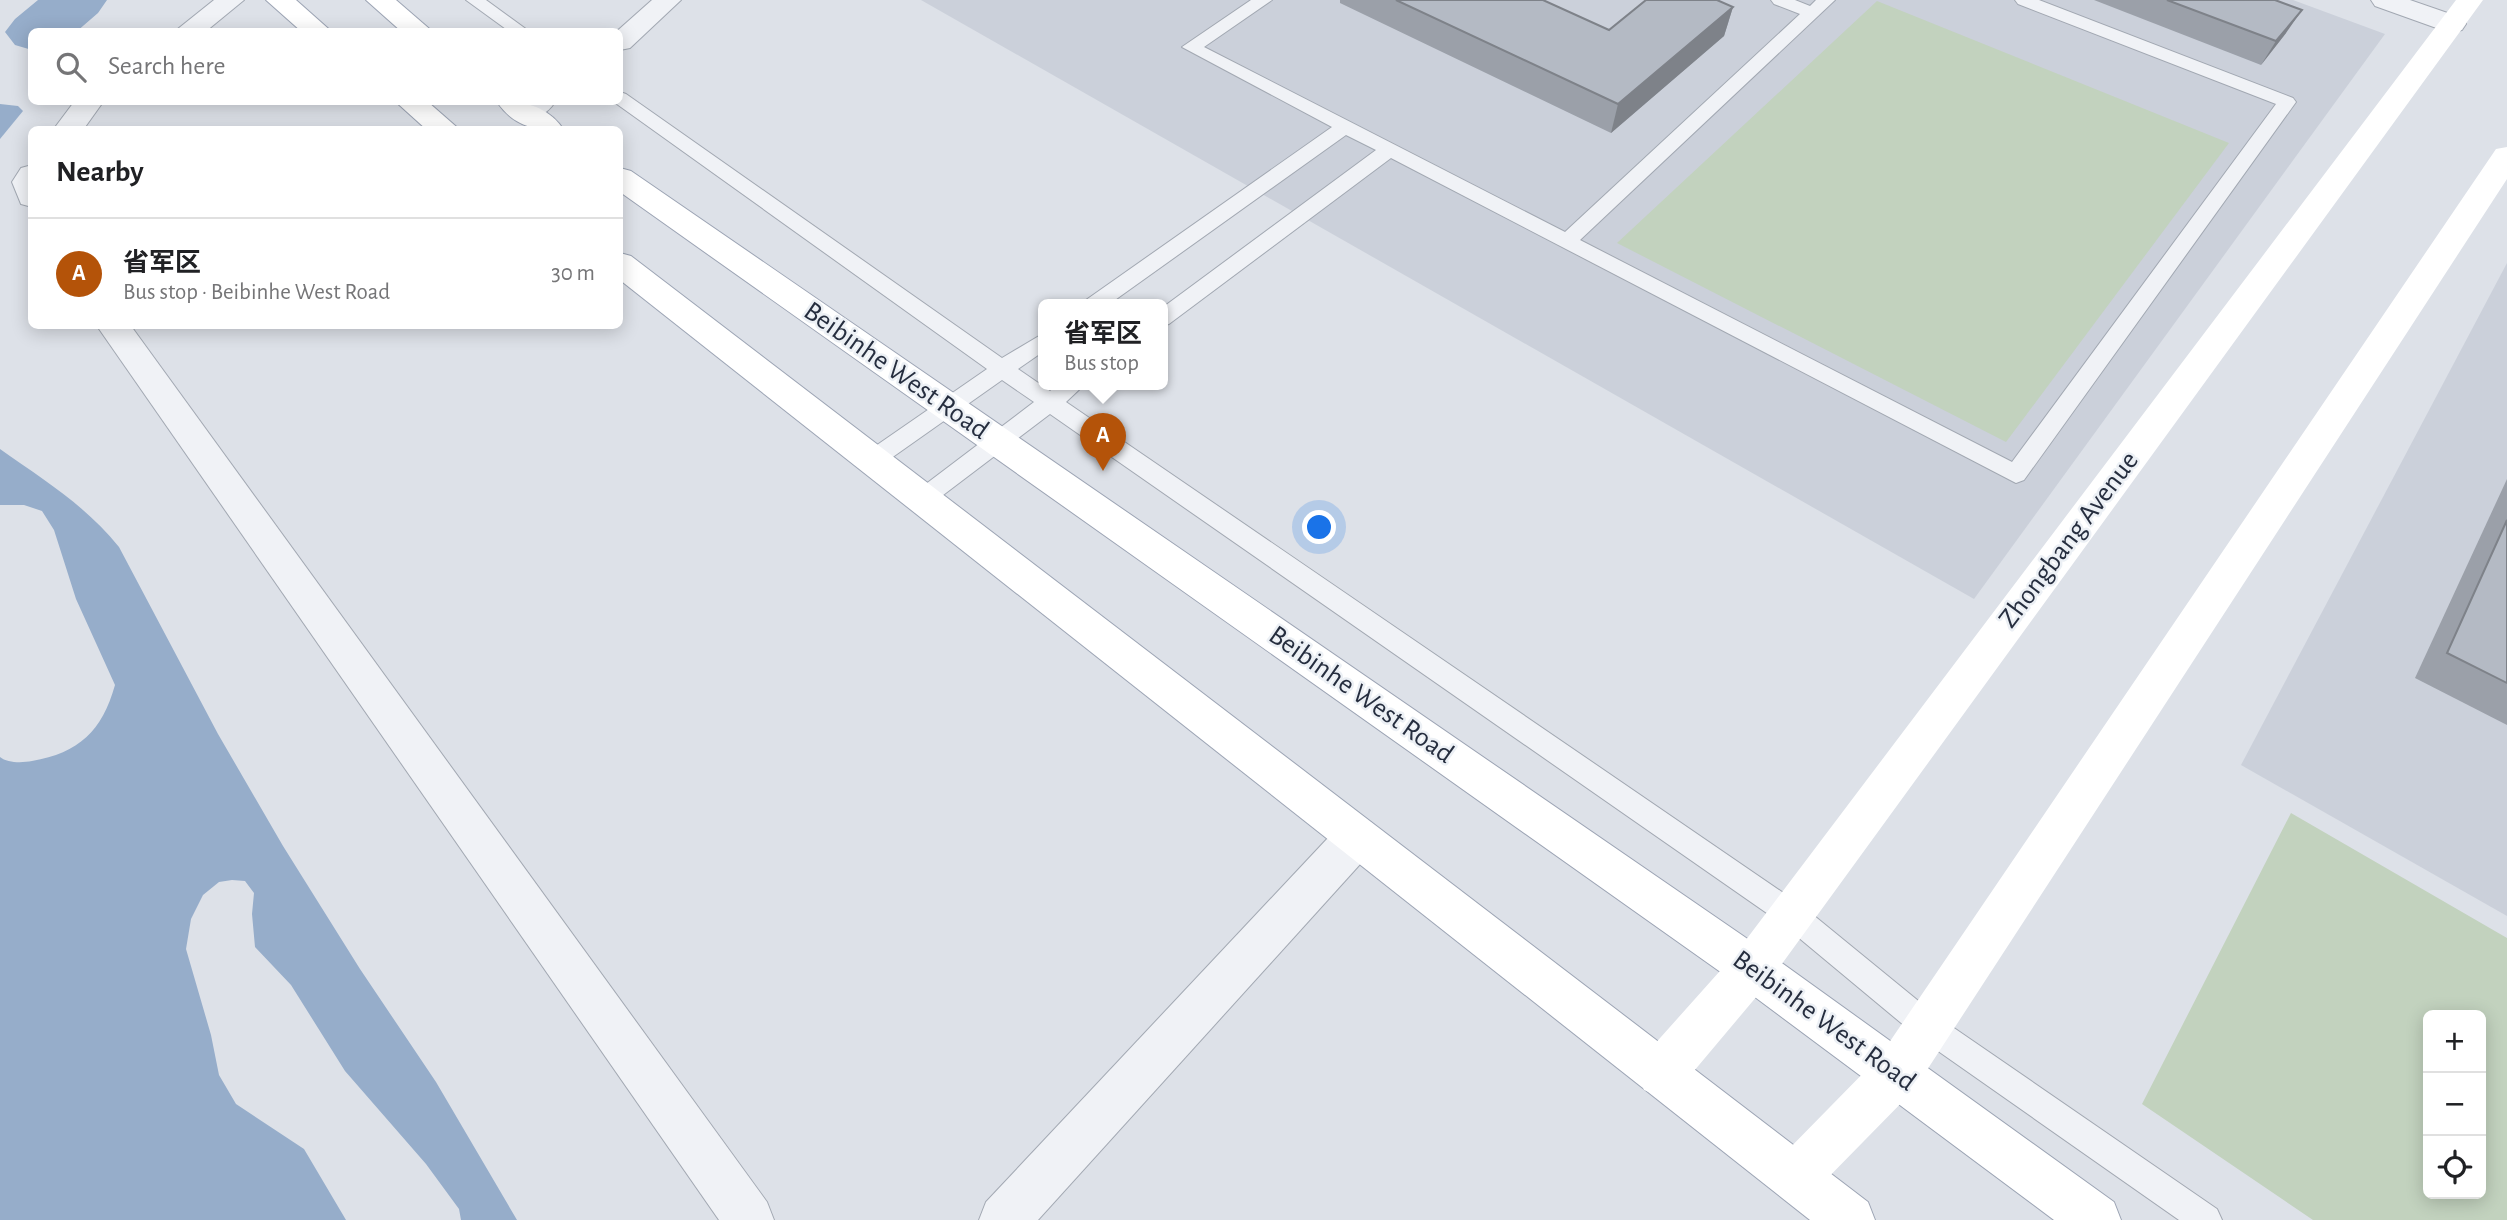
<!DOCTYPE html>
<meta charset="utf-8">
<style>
body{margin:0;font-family:"Alegreya Sans","Noto Sans SC",sans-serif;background:#f2f2f2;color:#202124}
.controls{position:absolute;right:21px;bottom:21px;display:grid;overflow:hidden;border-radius:10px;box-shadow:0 4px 18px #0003}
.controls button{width:63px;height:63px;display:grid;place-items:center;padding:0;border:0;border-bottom:2px solid #e0e0e0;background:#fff;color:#202124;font:35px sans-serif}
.you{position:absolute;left:1320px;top:528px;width:24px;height:24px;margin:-18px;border:5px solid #fff;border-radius:50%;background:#1a73e8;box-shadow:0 0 0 10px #1a73e833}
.badge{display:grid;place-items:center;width:46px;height:46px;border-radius:50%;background:#b45309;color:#fff;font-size:23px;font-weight:700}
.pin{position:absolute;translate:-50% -58px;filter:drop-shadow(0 2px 4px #0008)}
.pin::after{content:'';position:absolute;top:37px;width:24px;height:21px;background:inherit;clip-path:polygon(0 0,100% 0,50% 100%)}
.popup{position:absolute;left:1038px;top:299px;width:130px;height:91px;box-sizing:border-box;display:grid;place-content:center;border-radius:10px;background:#fff;filter:drop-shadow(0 2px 5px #0005);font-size:23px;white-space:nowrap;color:#757577}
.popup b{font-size:26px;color:#202124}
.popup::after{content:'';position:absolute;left:50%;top:100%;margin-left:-14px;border:14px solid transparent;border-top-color:#fff}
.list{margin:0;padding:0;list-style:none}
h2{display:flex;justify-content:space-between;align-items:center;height:91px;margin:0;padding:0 28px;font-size:30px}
h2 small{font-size:23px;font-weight:400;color:#757577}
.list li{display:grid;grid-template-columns:46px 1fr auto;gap:21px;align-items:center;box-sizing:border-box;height:112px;padding:0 28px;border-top:2px solid #e0e0e0}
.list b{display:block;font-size:26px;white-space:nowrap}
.list p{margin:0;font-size:23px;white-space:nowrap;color:#757577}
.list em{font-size:23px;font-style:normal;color:#757577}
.icon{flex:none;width:38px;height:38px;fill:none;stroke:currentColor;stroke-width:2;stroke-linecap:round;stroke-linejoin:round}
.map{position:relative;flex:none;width:2507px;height:1220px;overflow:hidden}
.search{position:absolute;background:#fff;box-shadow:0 4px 18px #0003;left:28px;top:28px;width:595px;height:77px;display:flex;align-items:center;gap:18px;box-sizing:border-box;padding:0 24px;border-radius:10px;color:#757577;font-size:26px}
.panel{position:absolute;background:#fff;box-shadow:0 4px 18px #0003;left:28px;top:126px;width:595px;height:203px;border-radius:10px}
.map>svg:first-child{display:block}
.built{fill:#cbd0da}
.green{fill:#c2d2be;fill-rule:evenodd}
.water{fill:#96adca}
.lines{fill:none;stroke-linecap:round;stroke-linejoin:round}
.river{fill:#96adca;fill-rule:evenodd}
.lane-casing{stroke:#a2a8b2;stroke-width:2}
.street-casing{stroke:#a2a8b2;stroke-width:2}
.primary-casing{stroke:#9ca4b4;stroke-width:2}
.lane{fill:#f0f2f6;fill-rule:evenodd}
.street{fill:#f0f2f6;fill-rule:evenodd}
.secondary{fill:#fff;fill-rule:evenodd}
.primary{fill:#fff;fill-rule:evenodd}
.wall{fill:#9ba0a9}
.shaded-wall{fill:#7e8289}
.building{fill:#b4bac4;stroke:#7e8289;stroke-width:2}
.labels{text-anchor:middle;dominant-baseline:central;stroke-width:5;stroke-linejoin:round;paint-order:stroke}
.street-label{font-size:28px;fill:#262e3f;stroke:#ecf0f5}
</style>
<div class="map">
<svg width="2507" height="1220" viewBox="0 0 2507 1220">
<rect width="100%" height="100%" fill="#dde1e8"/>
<g class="built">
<path d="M 921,0 L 2293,0 L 2385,34 L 1974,599 Z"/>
<path d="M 2507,263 L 2507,916 L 2241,765 Z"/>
</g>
<g class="green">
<path d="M 1877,1 L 2229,143 L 2006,442 L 1617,243 Z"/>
<path d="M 2291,813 L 2507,938 L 2507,1220 L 2313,1220 L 2142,1104 ZM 2428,1015 L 2481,1015 L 2481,1194 L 2428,1194 Z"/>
</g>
<g class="water">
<path d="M 0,104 L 18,106 L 23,111 L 0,139 Z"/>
<path d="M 0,449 C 44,480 85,505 119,547 L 218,734 L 283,846 L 360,969 L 436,1082 L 517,1220 L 461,1220 L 459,1209 L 426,1164 L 345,1071 L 291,985 L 255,947 L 252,914 L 254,893 L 245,881 L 232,880 L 219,882 L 203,895 L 191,919 L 186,949 L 211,1035 L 219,1075 L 236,1104 L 304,1149 L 346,1220 L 0,1220 L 0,757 C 7,763 22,763 32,761 C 79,753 102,731 115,685 L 76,599 L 54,530 L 42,511 L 24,505 L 0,505 Z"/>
</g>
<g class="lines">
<path class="river" d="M 38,0 L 107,0 L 98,13 L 76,32 L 32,32 L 32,50 L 15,45 L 5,32 L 15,19 Z"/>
<g class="lane-casing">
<g id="lane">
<path d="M 466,0 L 486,0 L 530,32 L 510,32 Z"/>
<path d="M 1251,0 L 1272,0 L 1204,47 L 1565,232 L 1800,14 L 1774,4 L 1771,0 L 1795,0 L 1810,6 L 1816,0 L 1835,0 L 1580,240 L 2012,462 L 2276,104 L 2018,4 L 2015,0 L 2039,0 L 2293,98 L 2296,102 L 2024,480 L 2016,483 L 1391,158 L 1169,324 L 1162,326 L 1162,308 L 1376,150 L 1346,135 L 1108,305 L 1083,305 L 1086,300 L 1332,127 L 1182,47 Z"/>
<path d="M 620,92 L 626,94 L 1002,358 L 1044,333 L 1044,351 L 1018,369 L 1050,391 L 1057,385 L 1084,385 L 1066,402 L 1801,905 L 1938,1017 L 2217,1209 L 2222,1220 L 2179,1220 L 1918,1037 L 1781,923 L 1050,414 L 930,505 L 922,508 L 914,505 L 910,499 L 914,493 L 1034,402 L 1002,380 L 880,466 L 872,469 L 864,466 L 861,460 L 864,454 L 987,369 L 614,102 L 620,102 Z"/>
</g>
</g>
<g class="street-casing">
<g id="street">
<path d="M 214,0 L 244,0 L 205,32 L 174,32 Z"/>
<path d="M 652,0 L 681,0 L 630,48 L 620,50 L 620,32 L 616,32 Z"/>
<path d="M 2371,0 L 2410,0 L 2462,18 L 2466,24 L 2462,30 L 2452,32 L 2442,30 L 2375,6 Z"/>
<path d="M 74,102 L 103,102 L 83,130 L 53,130 Z"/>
<path d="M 522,102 L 555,102 C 546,116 531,122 515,118 L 511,112 Z"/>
<path d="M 32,165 L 32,207 L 21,204 L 12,182 L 21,168 Z"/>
<path d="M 97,326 L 131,326 L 767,1202 L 774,1220 L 719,1220 Z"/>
<path d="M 1357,817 L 1372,823 L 1378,837 L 1372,851 L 1038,1220 L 979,1220 L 986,1202 L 1342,823 Z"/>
</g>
</g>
<g class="primary-casing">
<g id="primary">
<path d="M 266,0 L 296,0 L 332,32 L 302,32 Z"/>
<path d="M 366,0 L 396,0 L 433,32 L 402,32 Z"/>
<path d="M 396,102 L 428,102 L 460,130 L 427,130 Z"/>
<path d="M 497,102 C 523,100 548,106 564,130 C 536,130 515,128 497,102 Z"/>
<path d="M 620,168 L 631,171 L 1768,953 L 2114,1202 L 2121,1220 L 2054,1220 L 1736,983 L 620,192 Z"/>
<path d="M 620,253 L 631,256 L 1868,1202 L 1875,1220 L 1810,1220 L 620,280 Z"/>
</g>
</g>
<use href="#lane" class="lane"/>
<use href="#street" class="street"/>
<g class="secondary">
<path d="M 2456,0 L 2483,0 L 1768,983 L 1678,1090 L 1661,1097 L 1644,1090 L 1637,1073 L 1644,1056 L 1736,953 Z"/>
<path d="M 2507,147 L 2507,179 L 1914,1090 L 1812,1194 L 1795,1202 L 1778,1194 L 1770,1177 L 1778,1160 L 1880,1056 L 2496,149 Z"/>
</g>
<use href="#primary" class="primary"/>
</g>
<g class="wall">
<path d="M 1340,0 L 1543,0 L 1609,30 L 1733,7 L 1724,36 L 1611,133 L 1340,3 Z"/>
<path d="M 2094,0 L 2275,0 L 2286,33 L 2261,65 Z"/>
<path d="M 2507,479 L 2507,725 L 2415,678 Z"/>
</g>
<g class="shaded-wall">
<path d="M 1733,7 L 1724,36 L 1611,133 L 1618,104 Z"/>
<path d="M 2302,10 L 2286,33 L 2261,65 L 2276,41 Z"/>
</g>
<g class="building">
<path d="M 1396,0 L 1543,0 L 1609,30 L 1646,0 L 1717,0 L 1733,7 L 1618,104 Z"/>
<path d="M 2167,0 L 2275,0 L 2302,10 L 2276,41 Z"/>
<path d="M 2507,520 L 2507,683 L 2447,653 Z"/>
</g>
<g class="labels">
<g class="street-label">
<text transform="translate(896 371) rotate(35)">Beibinhe West Road</text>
<text transform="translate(2069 540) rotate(-53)">Zhongbang Avenue</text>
<text transform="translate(1361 695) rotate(35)">Beibinhe West Road</text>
<text transform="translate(1824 1021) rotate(36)">Beibinhe West Road</text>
</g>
</g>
</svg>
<div class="controls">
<button>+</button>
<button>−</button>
<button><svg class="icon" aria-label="locate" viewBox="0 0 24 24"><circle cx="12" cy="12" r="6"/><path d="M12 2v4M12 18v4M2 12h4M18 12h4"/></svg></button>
</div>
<div class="you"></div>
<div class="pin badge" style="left:1103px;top:471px">A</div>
<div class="popup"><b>省军区</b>Bus stop</div>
<div class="search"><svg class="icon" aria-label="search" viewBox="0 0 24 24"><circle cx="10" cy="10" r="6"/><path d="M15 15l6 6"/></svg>Search here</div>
<section class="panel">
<h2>Nearby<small></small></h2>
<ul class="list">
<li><span class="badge">A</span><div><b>省军区</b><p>Bus stop · Beibinhe West Road</p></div><em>30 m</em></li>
</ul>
</section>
</div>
